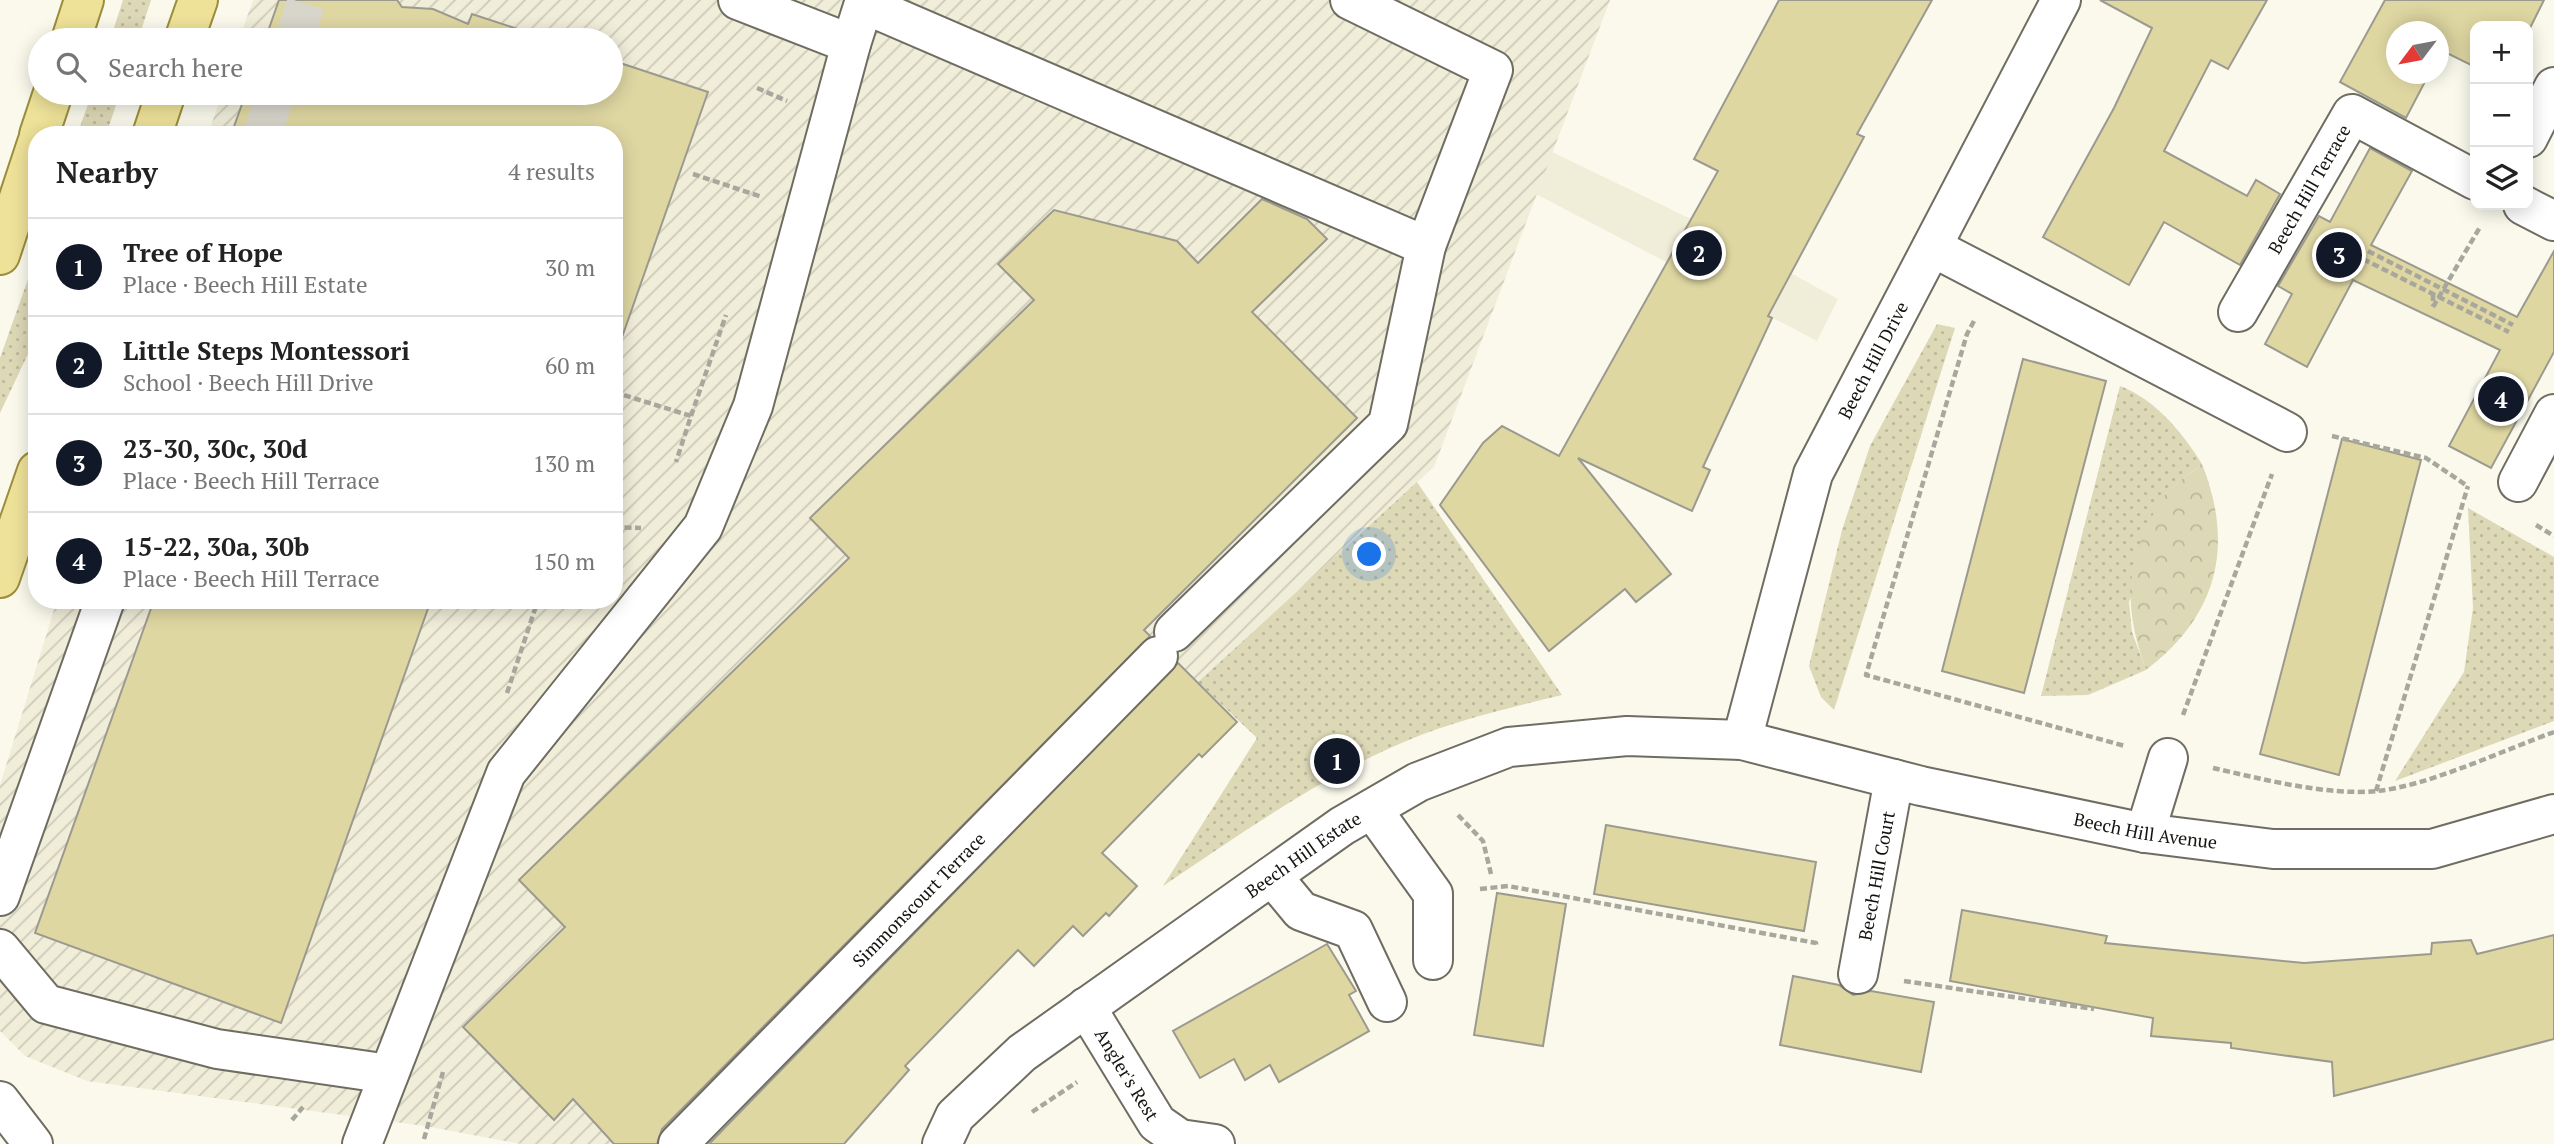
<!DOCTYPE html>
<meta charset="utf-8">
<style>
body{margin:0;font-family:"PT Serif",serif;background:#f6f6f6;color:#222}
.controls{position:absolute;right:21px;top:21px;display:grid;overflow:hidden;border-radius:14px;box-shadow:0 4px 18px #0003}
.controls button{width:63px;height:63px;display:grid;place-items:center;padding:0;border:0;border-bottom:2px solid #e0e0e0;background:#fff;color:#222;font:35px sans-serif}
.compass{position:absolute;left:2386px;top:21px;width:63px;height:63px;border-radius:50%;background:#fff;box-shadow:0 4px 18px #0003;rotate:238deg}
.you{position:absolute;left:1370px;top:555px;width:24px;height:24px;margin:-18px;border:5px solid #fff;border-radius:50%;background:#1a73e8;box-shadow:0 0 0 10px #1a73e833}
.badge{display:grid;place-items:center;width:46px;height:46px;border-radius:50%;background:#111827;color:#fff;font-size:23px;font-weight:700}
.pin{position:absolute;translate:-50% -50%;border:4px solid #fff;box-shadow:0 2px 7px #0006}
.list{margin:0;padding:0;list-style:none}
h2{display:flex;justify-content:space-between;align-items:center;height:91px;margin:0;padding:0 28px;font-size:30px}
h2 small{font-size:23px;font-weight:400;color:#767676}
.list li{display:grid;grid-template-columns:46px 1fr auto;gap:21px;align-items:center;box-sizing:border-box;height:98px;padding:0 28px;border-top:2px solid #e0e0e0}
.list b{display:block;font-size:26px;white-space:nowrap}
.list p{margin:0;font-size:23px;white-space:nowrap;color:#767676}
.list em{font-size:23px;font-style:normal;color:#767676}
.icon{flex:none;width:38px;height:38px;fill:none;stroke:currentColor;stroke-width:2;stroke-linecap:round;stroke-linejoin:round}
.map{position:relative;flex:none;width:2554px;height:1144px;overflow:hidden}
.search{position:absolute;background:#fff;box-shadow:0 4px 18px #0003;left:28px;top:28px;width:595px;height:77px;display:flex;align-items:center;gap:18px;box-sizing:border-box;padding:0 24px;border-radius:38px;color:#767676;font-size:26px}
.panel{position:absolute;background:#fff;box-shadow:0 4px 18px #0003;left:28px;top:126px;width:595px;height:483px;border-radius:28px}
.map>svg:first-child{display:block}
.built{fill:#f0edd9}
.industrial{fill:url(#industrial-furrows)}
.grass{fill:url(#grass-dots)}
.forest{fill:url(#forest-crowns)}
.building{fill:#dfd7a2;stroke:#9c9a8f;stroke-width:2}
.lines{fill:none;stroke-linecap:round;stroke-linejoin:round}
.minor-tunnel{stroke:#d8d6cb;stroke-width:38;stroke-dasharray:38 19;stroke-linecap:butt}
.minor-casing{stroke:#6f6d62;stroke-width:42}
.major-casing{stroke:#9b8d3c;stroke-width:42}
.path{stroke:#a8a79d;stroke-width:4.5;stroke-dasharray:7 3.5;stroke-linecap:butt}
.minor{stroke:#fff;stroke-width:38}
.major{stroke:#eee299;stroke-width:38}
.path-bridge{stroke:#a8a79d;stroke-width:4.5;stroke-dasharray:7 3.5;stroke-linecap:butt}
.labels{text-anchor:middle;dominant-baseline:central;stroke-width:7;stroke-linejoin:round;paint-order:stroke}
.street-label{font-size:18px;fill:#14130f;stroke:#faf9ec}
</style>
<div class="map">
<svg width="2554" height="1144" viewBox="0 0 2554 1144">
<defs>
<pattern id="industrial-furrows" width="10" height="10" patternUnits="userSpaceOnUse" patternTransform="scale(1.75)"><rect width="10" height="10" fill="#f0edd9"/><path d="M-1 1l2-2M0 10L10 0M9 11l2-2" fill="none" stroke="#cdcab9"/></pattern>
<pattern id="grass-dots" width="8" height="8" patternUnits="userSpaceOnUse" patternTransform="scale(1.75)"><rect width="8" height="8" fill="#ddd8b6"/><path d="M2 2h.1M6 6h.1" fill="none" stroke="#bdb89b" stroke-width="1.8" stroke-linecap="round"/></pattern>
<pattern id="forest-crowns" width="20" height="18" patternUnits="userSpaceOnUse" patternTransform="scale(1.75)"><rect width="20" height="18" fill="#ddd8b6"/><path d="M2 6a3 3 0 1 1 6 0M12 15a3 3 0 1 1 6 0" fill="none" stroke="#bdb89b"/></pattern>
</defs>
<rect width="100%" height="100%" fill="#faf9ec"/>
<path class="built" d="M 1552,152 L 1691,219 L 1838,299 L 1817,341 L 1536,194 Z"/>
<path class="industrial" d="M 253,0 L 1610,0 L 1434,467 L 1198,682 L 1144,630 L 611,1140 L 613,1144 L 521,1144 L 425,1126 L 87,1081 L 25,1056 L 0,1031 L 0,785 L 57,600 L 614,600 L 614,135 L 208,135 L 222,93 L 611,93 L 611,40 L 239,40 Z"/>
<g class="grass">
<path d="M 123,0 L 151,0 L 138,40 L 110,40 Z"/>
<path d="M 92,93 L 120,93 L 106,135 L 77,135 Z"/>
<path d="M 37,254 L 37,335 L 0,413 L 0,358 Z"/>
<path d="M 1937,324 L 1955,328 L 1834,710 L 1821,697 L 1809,666 L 1842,530 L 1870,446 Z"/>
<path d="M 2120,386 C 2156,400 2182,432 2202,464 L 2172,487 L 2129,602 L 2132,632 L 2146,670 L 2088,695 L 2041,696 Z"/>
<path d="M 1417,482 L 1562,695 C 1504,709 1444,723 1390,748 C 1309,785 1236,837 1163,886 L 1257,738 L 1198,682 Z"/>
<path d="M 2468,508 L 2554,557 L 2554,721 L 2395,781 L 2464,672 L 2473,608 Z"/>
</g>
<path class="forest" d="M 2202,464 C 2235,547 2217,616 2146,670 C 2128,620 2123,578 2146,529 C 2153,514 2160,499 2172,487 C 2181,479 2193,472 2202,464 Z"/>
<g class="building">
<path d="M 279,0 L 397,0 L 402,7 L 433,9 L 468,24 L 472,14 L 551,40 L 265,40 Z"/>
<path d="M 1779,0 L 1932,0 L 1857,134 L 1864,137 L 1768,316 L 1772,318 L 1703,467 L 1710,470 L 1692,511 L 1578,458 L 1671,574 L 1636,602 L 1625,589 L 1549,651 L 1440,505 L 1483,443 L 1502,426 L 1559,456 L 1718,171 L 1694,159 Z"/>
<path d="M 2100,0 L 2267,0 L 2228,69 L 2211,60 L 2164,151 L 2247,196 L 2256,180 L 2280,194 L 2240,265 L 2164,222 L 2129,285 L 2043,237 L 2114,108 L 2152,28 Z"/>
<path d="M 2385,0 L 2544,0 L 2528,32 L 2528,26 L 2475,26 L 2475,67 L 2441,50 L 2439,54 L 2439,32 L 2397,32 L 2397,74 L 2429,74 L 2406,118 L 2340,82 Z"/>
<path d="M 611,60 L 708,92 L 620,343 L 614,342 L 614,135 L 231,135 L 246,93 L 611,93 Z"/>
<path d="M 2370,148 L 2412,171 L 2371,245 L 2517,317 L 2554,251 L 2554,352 L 2491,468 L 2449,446 L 2500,350 L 2353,280 L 2307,367 L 2265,344 L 2292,294 L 2278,286 L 2319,216 L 2330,222 Z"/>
<path d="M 1262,199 L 1307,219 L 1327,239 L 1252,312 L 1357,418 L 1144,630 L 1150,636 L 662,1129 L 657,1144 L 614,1144 L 573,1099 L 554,1120 L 463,1027 L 565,927 L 519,880 L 849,558 L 810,518 L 1034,300 L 998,264 L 1054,210 L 1177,241 L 1198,263 Z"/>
<path d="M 2023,359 L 2106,381 L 2024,693 L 1942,671 Z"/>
<path d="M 2342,439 L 2421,460 L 2339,775 L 2260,754 Z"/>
<path d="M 154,600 L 431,600 L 281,1023 L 35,933 Z"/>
<path d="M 1178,663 L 1237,722 L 1202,757 L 1199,754 L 1102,853 L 1137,886 L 1109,916 L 1106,913 L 1083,936 L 1073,926 L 1034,966 L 1018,950 L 905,1066 L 909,1070 L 844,1144 L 709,1144 Z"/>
<path d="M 1606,825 L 1816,862 L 1804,931 L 1594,894 Z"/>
<path d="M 1497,893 L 1566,904 L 1543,1046 L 1474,1035 Z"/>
<path d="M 1962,910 L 2107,936 L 2105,943 L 2304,963 L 2431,954 L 2432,943 L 2471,940 L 2477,954 L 2554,935 L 2554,1039 L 2334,1096 L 2332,1062 L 2231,1048 L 2231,1043 L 2151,1036 L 2153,1018 L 1950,981 Z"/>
<path d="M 1327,944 L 1356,991 L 1349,995 L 1369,1031 L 1279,1082 L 1270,1065 L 1245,1080 L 1234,1059 L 1200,1078 L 1173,1031 Z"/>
<path d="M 1793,976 L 1839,985 L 1853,995 L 1871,991 L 1934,1002 L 1921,1072 L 1780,1045 Z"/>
</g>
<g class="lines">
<g class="minor-tunnel">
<path d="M 294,40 L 307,0"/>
<path d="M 262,135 L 276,93"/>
</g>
<g class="minor-casing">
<g id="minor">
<path d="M 738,0 L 851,44"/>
<path d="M 864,4 L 1426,246 L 1493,70 L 1350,0"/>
<path d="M 2528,138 L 2554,87"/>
<path d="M 2523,205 L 2554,221"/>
<path d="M 1932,247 L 2287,432"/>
<path id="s1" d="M 2238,312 L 2352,114 L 2475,180"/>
<path d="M 2518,482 L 2554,414"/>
<path d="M 1174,632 L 1388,424 L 1426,246"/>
<path id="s2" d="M 1742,740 L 1813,474 L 2061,0"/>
<path d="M 1372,809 L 1433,894 L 1433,960"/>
<path d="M 2145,833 L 2168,758"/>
<path d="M 1272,876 L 1301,911 L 1353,930 L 1387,1002"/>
<path d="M 0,896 L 105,600"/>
<path d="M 0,949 L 46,1004 L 217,1049 L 389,1074"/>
<path id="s3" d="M 1858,974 L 1894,779"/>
<path id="s4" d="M 1086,1007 L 1157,1123 L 1180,1139 L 1215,1144"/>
<path d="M 0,1101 L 33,1144"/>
<path d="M 362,1144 L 506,773 L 703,527 L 753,406 L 851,44 L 865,0"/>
<path id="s5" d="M 678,1144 L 1158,656"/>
<path id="s6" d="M 942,1144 L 955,1116 L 1022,1053 L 1342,826 L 1418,782 L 1509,747 L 1627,736 L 1742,740 L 1921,786 L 2145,833 L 2273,849 L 2432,849 L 2554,814"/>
</g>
</g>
<g class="major-casing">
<g id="major">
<path d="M 71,40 L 84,0"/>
<path d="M 184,40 L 198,0"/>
<path d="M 39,135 L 53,93"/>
<path d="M 152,135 L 166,93"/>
<path d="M 0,255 L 37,143"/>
<path d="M 0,578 L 37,471"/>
</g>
</g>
<g class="path">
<path d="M 757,88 L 787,101"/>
<path d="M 693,174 L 762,197"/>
<path d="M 2368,251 L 2513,325"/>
<path d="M 2433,294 L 2433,306"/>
<path d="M 2433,307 L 2480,227"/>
<path d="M 1974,321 L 1967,334 L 1866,675 L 2125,746"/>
<path d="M 614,392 L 691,416 L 676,462"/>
<path d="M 691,416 L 726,315"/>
<path d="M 2332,436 L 2426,458 L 2466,485"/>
<path d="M 2536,525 L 2554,536"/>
<path d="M 614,527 L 641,528"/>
<path d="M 507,693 L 538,600"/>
<path d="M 2183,715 L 2272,474"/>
<path d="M 2213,768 C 2262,779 2327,796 2377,791 C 2428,786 2504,750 2554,732"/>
<path d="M 2376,791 L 2468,486"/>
<path d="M 1458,815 L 1483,841 L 1491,874"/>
<path d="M 1480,889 L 1508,886 L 1816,943 L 1816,946"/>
<path d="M 1904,981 L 2094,1009"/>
<path d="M 1032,1112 L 1077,1082"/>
<path d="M 292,1120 L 303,1107"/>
<path d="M 424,1139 L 443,1072"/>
</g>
<use href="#minor" class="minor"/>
<use href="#major" class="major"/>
<path class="path-bridge" d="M 2363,259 L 2509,332"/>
</g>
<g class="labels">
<g class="street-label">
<text stroke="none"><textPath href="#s1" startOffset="142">Beech Hill Terrace</textPath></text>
<text stroke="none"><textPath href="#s2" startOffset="404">Beech Hill Drive</textPath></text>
<text stroke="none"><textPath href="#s6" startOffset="1348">Beech Hill Avenue</textPath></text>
<text stroke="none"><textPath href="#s6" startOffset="467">Beech Hill Estate</textPath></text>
<text stroke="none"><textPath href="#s3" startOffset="100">Beech Hill Court</textPath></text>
<text stroke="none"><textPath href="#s5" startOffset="343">Simmonscourt Terrace</textPath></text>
<text stroke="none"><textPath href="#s4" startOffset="79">Angler's Rest</textPath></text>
</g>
</g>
</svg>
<div class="controls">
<button>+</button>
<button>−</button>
<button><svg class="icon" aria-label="layers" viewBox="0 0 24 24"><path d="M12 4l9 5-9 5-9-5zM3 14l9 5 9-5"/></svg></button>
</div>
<svg class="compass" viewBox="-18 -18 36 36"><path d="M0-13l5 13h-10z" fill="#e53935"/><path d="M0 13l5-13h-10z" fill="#767676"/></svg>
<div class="you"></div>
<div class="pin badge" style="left:1337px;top:761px">1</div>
<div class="pin badge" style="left:1699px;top:253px">2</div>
<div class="pin badge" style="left:2339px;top:255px">3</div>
<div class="pin badge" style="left:2501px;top:399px">4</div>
<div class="search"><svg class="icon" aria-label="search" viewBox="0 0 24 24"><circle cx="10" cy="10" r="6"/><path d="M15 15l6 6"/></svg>Search here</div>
<section class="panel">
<h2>Nearby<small>4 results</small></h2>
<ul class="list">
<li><span class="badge">1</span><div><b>Tree of Hope</b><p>Place · Beech Hill Estate</p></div><em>30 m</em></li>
<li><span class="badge">2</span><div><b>Little Steps Montessori</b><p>School · Beech Hill Drive</p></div><em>60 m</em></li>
<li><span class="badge">3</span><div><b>23-30, 30c, 30d</b><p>Place · Beech Hill Terrace</p></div><em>130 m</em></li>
<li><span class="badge">4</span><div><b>15-22, 30a, 30b</b><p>Place · Beech Hill Terrace</p></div><em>150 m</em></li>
</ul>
</section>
</div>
